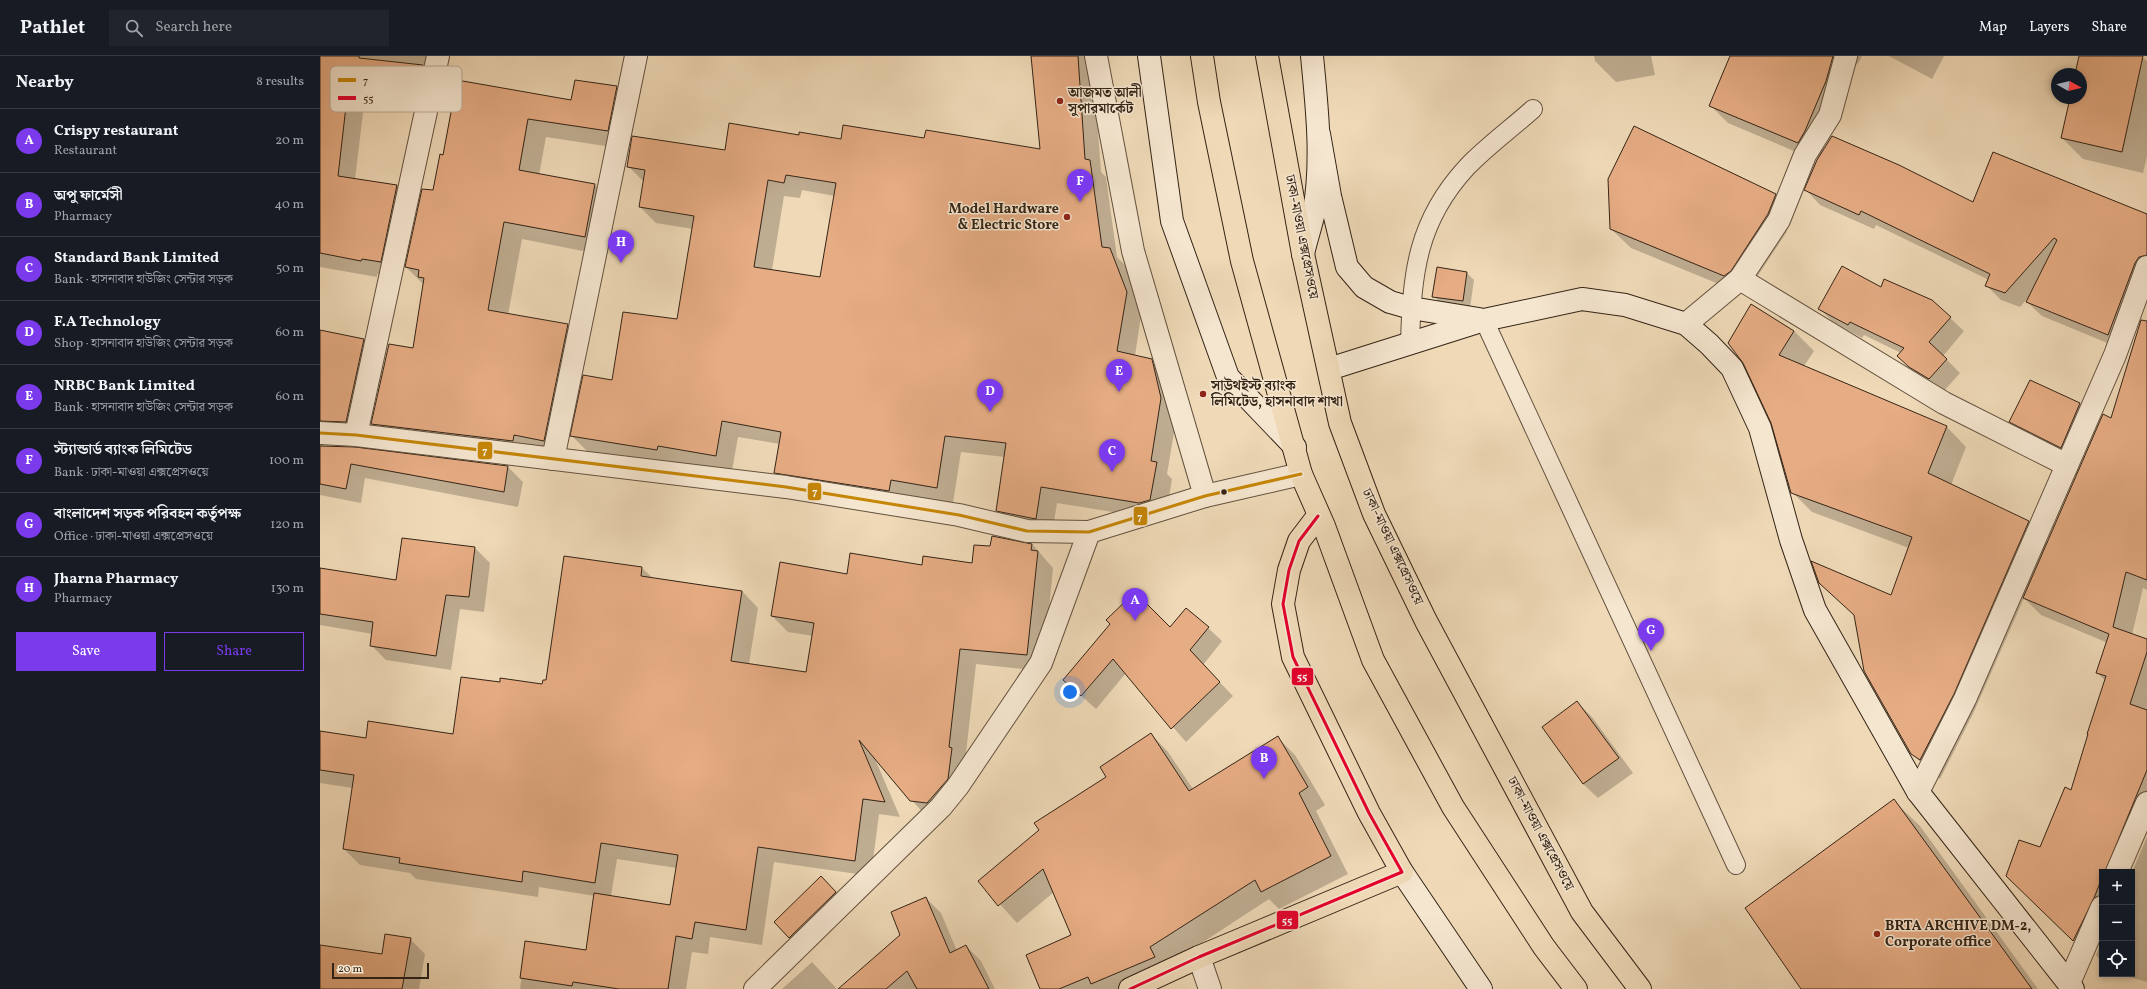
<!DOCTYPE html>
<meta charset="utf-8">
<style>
body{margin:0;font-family:Vollkorn,"Noto Serif Bengali",serif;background:#20242c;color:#f1f3f6}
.controls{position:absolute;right:12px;bottom:12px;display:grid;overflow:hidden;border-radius:0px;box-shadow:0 2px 6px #0003}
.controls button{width:36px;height:36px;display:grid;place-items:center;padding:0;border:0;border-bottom:1px solid #363941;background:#171b24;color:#f1f3f6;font:20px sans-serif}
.compass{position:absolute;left:1731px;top:12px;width:36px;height:36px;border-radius:50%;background:#171b24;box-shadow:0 2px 6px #0003;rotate:98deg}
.scale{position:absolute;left:12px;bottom:10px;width:97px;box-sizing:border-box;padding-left:4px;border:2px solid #342416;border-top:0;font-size:11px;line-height:14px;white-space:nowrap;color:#342416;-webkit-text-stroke:3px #f5e6d0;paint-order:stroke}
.you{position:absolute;left:750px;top:636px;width:14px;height:14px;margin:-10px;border:3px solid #fff;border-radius:50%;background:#1a73e8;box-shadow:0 0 0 6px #1a73e833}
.badge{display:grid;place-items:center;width:26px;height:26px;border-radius:50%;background:#7c3aed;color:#fff;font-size:13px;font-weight:700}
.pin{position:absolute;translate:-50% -33px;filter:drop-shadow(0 1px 2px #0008)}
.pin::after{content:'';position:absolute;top:21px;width:14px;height:12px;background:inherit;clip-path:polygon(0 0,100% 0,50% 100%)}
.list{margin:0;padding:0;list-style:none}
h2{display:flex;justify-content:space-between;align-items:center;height:52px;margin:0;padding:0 16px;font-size:17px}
h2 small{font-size:13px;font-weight:400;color:#9ea1a6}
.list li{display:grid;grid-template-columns:26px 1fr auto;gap:12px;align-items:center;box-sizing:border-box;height:64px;padding:0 16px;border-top:1px solid #363941}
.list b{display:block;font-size:15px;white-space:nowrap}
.list p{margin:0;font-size:13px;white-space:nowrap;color:#9ea1a6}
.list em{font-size:13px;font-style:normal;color:#9ea1a6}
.actions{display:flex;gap:8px;padding:12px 16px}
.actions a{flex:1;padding:9px 0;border:1px solid #7c3aed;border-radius:0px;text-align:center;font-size:14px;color:#7c3aed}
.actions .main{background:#7c3aed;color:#fff}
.icon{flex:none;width:22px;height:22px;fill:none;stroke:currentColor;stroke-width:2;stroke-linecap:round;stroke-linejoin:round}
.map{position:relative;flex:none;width:1827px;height:933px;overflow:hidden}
header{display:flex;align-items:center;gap:24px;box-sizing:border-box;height:56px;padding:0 20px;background:#171b24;border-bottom:1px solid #363941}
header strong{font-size:19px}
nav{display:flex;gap:22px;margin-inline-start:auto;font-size:14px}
.search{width:280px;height:36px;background:#20242c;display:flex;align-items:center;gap:10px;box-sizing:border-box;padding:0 14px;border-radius:0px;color:#9ea1a6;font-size:15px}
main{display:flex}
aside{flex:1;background:#171b24}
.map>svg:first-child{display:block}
.shadow{fill:#0003;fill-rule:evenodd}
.building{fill:#e6ac84;stroke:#342416;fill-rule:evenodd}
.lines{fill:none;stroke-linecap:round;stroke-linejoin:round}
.service-casing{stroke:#63513e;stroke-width:20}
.minor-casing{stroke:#63513e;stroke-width:24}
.secondary-casing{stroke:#342416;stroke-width:24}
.trunk-casing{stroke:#342416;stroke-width:24}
.motorway-casing{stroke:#342416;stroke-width:24}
.service{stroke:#f5e6d0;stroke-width:18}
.minor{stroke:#f5e6d0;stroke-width:22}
.secondary{stroke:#f5e6d0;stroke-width:22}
.trunk{stroke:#efd9b7;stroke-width:22}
.motorway{stroke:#efd9b7;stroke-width:22}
.bus-1-casing{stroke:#f5e6d0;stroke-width:6}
.bus-2-casing{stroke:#f5e6d0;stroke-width:6}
.bus-1{stroke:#c68606;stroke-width:3}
.bus-2{stroke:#e4002b;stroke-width:3}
.poi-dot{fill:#8f2418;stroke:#f5e6d0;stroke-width:1.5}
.bus-dot{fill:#342416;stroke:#f5e6d0;stroke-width:1.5}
.labels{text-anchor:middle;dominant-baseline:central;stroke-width:3;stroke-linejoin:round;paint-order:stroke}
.poi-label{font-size:14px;font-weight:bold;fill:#342416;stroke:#f5e6d0;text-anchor:start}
.street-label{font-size:14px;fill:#342416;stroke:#f5e6d0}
.key{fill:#f5e6d0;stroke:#bbac98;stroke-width:1}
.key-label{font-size:11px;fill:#342416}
.line-badge{stroke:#f5e6d0;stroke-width:1.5}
.badge-label{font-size:11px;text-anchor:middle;font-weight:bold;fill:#fff}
</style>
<header>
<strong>Pathlet</strong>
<div class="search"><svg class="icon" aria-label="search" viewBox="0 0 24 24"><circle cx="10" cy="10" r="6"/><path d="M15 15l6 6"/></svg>Search here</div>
<nav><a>Map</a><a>Layers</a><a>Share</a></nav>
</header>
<main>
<aside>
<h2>Nearby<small>8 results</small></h2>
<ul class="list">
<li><span class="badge">A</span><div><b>Crispy restaurant</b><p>Restaurant</p></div><em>20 m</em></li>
<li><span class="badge">B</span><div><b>অপু ফার্মেসী</b><p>Pharmacy</p></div><em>40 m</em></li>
<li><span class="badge">C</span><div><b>Standard Bank Limited</b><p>Bank · হাসনাবাদ হাউজিং সেন্টার সড়ক</p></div><em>50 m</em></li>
<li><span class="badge">D</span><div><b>F.A Technology</b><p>Shop · হাসনাবাদ হাউজিং সেন্টার সড়ক</p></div><em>60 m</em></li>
<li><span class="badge">E</span><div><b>NRBC Bank Limited</b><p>Bank · হাসনাবাদ হাউজিং সেন্টার সড়ক</p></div><em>60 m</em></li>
<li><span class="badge">F</span><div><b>স্ট্যান্ডার্ড ব্যাংক লিমিটেড</b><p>Bank · ঢাকা-মাওয়া এক্সপ্রেসওয়ে</p></div><em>100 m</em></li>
<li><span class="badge">G</span><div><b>বাংলাদেশ সড়ক পরিবহন কর্তৃপক্ষ</b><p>Office · ঢাকা-মাওয়া এক্সপ্রেসওয়ে</p></div><em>120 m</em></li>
<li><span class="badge">H</span><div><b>Jharna Pharmacy</b><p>Pharmacy</p></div><em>130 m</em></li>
</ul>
<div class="actions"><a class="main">Save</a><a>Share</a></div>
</aside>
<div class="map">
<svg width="1827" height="933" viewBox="0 0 1827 933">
<rect width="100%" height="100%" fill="#efd9b7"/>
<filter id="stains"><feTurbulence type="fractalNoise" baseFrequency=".005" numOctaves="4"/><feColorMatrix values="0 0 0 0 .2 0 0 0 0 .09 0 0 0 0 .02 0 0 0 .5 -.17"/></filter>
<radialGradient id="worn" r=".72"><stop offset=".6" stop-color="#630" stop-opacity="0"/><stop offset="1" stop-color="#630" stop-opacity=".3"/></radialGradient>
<g class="shadow">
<path d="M 0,0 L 130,0 L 129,5 L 121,13 L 112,56 L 44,49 L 35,123 L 77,130 L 93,146 L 76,222 L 57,218 L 57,221 L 0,211 Z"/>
<path d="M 712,0 L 771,0 L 773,2 L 781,116 L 786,121 L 797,201 L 806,210 L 822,253 L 815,300 L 831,304 L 848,320 L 857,359 L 847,418 L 852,423 L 846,460 L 836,463 L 737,447 L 732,478 L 693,471 L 677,454 L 685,401 L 641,396 L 633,447 L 472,433 L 455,417 L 460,388 L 418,381 L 412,415 L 354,406 L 353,410 L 268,396 L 252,380 L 293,325 L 358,264 L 373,173 L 336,167 L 320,151 L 324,126 L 308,110 L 406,95 L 480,80 L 522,84 L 605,83 L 721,94 ZM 482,134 L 515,140 L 501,222 L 452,214 L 464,140 L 480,142 Z"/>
<path d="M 1274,0 L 1331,0 L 1335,19 L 1296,26 L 1275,5 Z"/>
<path d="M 1411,0 L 1542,0 L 1539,6 L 1531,14 L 1523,43 L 1501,98 L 1654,147 L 1827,159 L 1827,228 L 1802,293 L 1722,260 L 1707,246 L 1709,241 L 1700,251 L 1681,244 L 1666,229 L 1669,224 L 1556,169 L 1554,173 L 1500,149 L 1486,134 L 1499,100 L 1495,104 L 1408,67 L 1390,49 Z"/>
<path d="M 1569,0 L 1624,0 L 1612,23 Z"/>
<path d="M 1760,0 L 1820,0 L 1827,5 L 1827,100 L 1823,117 L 1763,103 L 1742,82 L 1751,42 L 1761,42 L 1761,18 L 1756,18 Z"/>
<path d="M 138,25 L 252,46 L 296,31 L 314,49 L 305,93 L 226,81 L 219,119 L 275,129 L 292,147 L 283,199 L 202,183 L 188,259 L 247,269 L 265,287 L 242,402 L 70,386 L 52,368 L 94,293 L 104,229 L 86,211 L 124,100 Z"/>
<path d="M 1455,139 L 1474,158 L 1466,177 L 1429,233 L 1423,238 L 1311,192 L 1291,173 Z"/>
<path d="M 1147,217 L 1154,224 L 1150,252 L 1121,248 L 1114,240 Z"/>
<path d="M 1561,232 L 1612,245 L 1644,275 L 1623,300 L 1640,317 L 1623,336 L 1604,325 L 1592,313 L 1578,300 L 1581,297 L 1544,279 L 1542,282 L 1513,266 L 1499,252 Z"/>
<path d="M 1431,249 L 1474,275 L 1494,295 L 1484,310 L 1627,371 L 1646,391 L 1631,429 L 1708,466 L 1728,486 L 1791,363 L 1827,311 L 1827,534 L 1823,532 L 1812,579 L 1827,584 L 1827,773 L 1809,816 L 1782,816 L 1782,879 L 1771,902 L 1705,837 L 1721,792 L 1751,735 L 1786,625 L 1777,617 L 1788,587 L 1721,559 L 1704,542 L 1653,658 L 1620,723 L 1612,717 L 1591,697 L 1535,560 L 1500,526 L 1571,541 L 1589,492 L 1492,456 L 1472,436 Z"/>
<path d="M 0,275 L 44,284 L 58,299 L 41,380 L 9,381 L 2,391 L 35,392 L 188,411 L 203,426 L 198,451 L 45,422 L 41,447 L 0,439 Z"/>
<path d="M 1710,325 L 1760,348 L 1771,359 L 1752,402 L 1701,377 L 1690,366 Z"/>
<path d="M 82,483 L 155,492 L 170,507 L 164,556 L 140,553 L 131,614 L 66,604 L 51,589 L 53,578 L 0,569 L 0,513 L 77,525 Z"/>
<path d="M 712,488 L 733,512 L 723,615 L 656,608 L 645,706 L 607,761 L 555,703 L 580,761 L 559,758 L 551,820 L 454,806 L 442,889 L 390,881 L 388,898 L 372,896 L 366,933 L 200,933 L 206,886 L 267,895 L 275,840 L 219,831 L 218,841 L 96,823 L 90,817 L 40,809 L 24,793 L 33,732 L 0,727 L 0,676 L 46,683 L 134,679 L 180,627 L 223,630 L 322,512 L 333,522 L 422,535 L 438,552 L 429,608 L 487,617 L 493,580 L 468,576 L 452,560 L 528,519 L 603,510 L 653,509 L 671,491 ZM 297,803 L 357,812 L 351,850 L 291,840 Z"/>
<path d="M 888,572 L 902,585 L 883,609 L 913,640 L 866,686 L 806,617 L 776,653 L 744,624 L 850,573 Z"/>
<path d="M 1257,646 L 1272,661 L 1313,717 L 1278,742 L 1263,728 Z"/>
<path d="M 831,678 L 848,696 L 873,733 L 958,682 L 975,699 L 1005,749 L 996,755 L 1028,818 L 959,853 L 949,843 L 848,909 L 818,933 L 721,933 L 752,880 L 734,836 L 697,867 L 659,825 L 787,721 Z"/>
<path d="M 1574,745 L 1600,770 L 1718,933 L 1483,933 Z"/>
<path d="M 1827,781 L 1827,926 L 1797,918 L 1812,918 L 1812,816 Z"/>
<path d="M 515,836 L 530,852 L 484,896 L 455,866 Z"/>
<path d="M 606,842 L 621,857 L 637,895 L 646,890 L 661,905 L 675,933 L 523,933 L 582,879 Z"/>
<path d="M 90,883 L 105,898 L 99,933 L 0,933 L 0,890 L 63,899 Z"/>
<path d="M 1782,885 L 1782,906 L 1776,899 Z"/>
<path d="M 492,906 L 517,933 L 462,933 Z"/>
</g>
<g class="building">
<path d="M 0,0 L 39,0 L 39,2 L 103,9 L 96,41 L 28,33 L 18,120 L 77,129 L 61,206 L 42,203 L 41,205 L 0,197 Z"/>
<path d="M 711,0 L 758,0 L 765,103 L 770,104 L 782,191 L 790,192 L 807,236 L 797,295 L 832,303 L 841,342 L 831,405 L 837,406 L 830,444 L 819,447 L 721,431 L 716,463 L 676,455 L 686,387 L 625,380 L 617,432 L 571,424 L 569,435 L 454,417 L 461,376 L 402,365 L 396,400 L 338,390 L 337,394 L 250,380 L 263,319 L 292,324 L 303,256 L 357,263 L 374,160 L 319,151 L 325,114 L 307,111 L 312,80 L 405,94 L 409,67 L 479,79 L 479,76 L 521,83 L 523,69 L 604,82 L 606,74 L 720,93 ZM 466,119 L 516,127 L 500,221 L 434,211 L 448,124 L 464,127 Z"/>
<path d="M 1410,0 L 1513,0 L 1506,25 L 1485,75 L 1478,87 L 1389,50 Z"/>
<path d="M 1759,0 L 1823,0 L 1802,96 L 1741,82 L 1750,42 L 1761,42 L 1761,18 L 1755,18 Z"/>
<path d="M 137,24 L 251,44 L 255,24 L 297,30 L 288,75 L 208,63 L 199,114 L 275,128 L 265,181 L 184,166 L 168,254 L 248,268 L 224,385 L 194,379 L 193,385 L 51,368 L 69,288 L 93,292 L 104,222 L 98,221 L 99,214 L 85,211 L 102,133 L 113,134 L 120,98 L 123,99 Z"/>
<path d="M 1314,70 L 1456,138 L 1448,158 L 1411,215 L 1404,220 L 1290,173 L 1288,123 Z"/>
<path d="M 1512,80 L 1579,109 L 1653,146 L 1673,96 L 1827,158 L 1827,199 L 1819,201 L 1815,207 L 1788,279 L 1706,246 L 1737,184 L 1734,182 L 1685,237 L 1665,230 L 1670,218 L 1541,155 L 1539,159 L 1484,134 L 1497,104 Z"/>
<path d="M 1522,210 L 1561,231 L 1564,223 L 1612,244 L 1631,261 L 1609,286 L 1627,303 L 1609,323 L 1589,311 L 1577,300 L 1584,292 L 1530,266 L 1528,269 L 1498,253 Z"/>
<path d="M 1117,211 L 1147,216 L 1143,245 L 1112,241 Z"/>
<path d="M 1431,248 L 1474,275 L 1459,299 L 1627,370 L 1608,417 L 1709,465 L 1634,638 L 1600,704 L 1591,698 L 1544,615 L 1534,559 L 1499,527 L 1491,505 L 1571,539 L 1592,481 L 1471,437 L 1451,367 L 1423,307 L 1408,287 Z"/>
<path d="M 1821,264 L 1827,265 L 1827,524 L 1806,516 L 1793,571 L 1827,583 L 1827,596 L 1810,648 L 1827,654 L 1827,714 L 1785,816 L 1782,816 L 1782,822 L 1774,842 L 1753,885 L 1686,820 L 1699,784 L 1720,791 L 1745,731 L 1751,734 L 1768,678 L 1767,678 L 1786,620 L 1776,617 L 1789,578 L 1703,542 L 1783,358 L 1791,362 Z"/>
<path d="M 0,274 L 44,283 L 26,366 L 0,365 Z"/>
<path d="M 1710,324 L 1760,347 L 1741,392 L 1689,366 Z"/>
<path d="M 0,390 L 35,391 L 188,410 L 184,436 L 31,408 L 26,433 L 0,428 Z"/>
<path d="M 672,480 L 712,488 L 711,494 L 718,495 L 707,599 L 640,593 L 629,691 L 632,692 L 628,723 L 607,747 L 590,745 L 539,684 L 565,746 L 543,743 L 535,805 L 438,791 L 426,874 L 375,866 L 372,883 L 356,880 L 348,933 L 299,933 L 253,926 L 252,930 L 200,922 L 205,885 L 266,894 L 274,837 L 350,849 L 358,799 L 281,787 L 275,827 L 203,815 L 202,826 L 79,807 L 80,802 L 23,793 L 34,719 L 0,714 L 0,675 L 46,682 L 48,665 L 133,678 L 141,621 L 180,626 L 180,622 L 222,628 L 223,624 L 226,624 L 244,500 L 322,511 L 321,520 L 422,535 L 411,605 L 486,616 L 494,567 L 451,560 L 460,506 L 527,518 L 530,497 L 602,509 L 603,500 L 652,507 L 654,489 L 670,490 Z"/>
<path d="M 82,482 L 155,491 L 149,541 L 126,539 L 116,600 L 50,590 L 53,566 L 0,558 L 0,512 L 76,524 Z"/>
<path d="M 815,536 L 850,571 L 866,552 L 889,571 L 870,594 L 900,626 L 851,673 L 793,603 L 761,640 L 743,624 L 790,568 L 786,564 Z"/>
<path d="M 1257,645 L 1299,702 L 1263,728 L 1222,671 Z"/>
<path d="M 831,677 L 869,735 L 958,680 L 988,731 L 979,737 L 1011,800 L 941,836 L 935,824 L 830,891 L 835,901 L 771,928 L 768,921 L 739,933 L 720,933 L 706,899 L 751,879 L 723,813 L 678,850 L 658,825 L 719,774 L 714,767 L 786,721 L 780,711 Z"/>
<path d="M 1574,743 L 1646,842 L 1712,933 L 1481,933 L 1425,852 Z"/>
<path d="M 501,820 L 516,836 L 469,882 L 454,866 Z"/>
<path d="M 606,841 L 630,897 L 646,889 L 669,933 L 597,933 L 587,915 L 566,933 L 518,933 L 580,879 L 571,856 Z"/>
<path d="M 65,878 L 91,882 L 82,933 L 0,933 L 0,889 L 62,898 Z"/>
</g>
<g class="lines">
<g class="service-casing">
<g id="service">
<path d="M 1164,264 L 1416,809"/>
<path d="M 1090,287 C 1092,217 1097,165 1147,111 C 1167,90 1192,72 1213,53"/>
</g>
</g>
<g class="minor-casing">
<g id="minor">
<path d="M 776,0 L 813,195 L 885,440"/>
<path d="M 1420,223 L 1624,347 L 1747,409"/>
<path d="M 1366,268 L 1420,223 L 1459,164 L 1485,99 L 1510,59 L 1526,0"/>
<path d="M 0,377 L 36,379 L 466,431 L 639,459 L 707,475 L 769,476 L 885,440 L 981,418"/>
<path d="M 36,379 L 118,0"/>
<path d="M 233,403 L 316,0"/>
<path d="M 1598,736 L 1645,643 L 1795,299 L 1827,211"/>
<path d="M 1797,816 L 1827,747"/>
<path d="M 879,901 L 890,933"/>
<path d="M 1749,927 L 1782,851"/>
<path d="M 435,933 L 621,751 L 638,730 L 721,607 L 769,476"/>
</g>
</g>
<g class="secondary-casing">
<g id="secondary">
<path d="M 829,0 L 852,165 L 908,321 L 975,391"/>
<path d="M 999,78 L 1010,140 L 1027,211 L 1044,231 L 1070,246 L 1091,252 L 1159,263"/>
<path d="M 983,198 C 986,184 991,170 994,156 C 1003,104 997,52 992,0"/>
<path d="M 1009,313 L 1164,264 L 1262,243 L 1305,249 L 1366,268 L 1389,288 L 1412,312 L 1440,372 L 1471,484 L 1495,554 L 1598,736 L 1753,933"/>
<path d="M 1082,816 L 1161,933"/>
</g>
</g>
<g class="trunk-casing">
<path id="trunk" d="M 810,933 L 879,901 L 1082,816 L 1049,757 L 973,601 L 963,548 L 969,514 L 979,485 L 998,460"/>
</g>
<g class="motorway-casing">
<g id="motorway">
<path d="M 882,0 L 889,46 L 922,205 L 981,418 L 1004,470 L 1053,604 L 1133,751 L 1224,891 L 1256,933"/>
<path d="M 947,0 L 983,198 L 1020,367 L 1054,458 L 1106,565 L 1262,856 L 1320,933"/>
</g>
</g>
<use href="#service" class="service"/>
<use href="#minor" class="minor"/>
<use href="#secondary" class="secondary"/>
<use href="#trunk" class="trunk"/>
<use href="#motorway" class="motorway"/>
<g class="bus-1-casing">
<path id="bus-1" d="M 0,377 L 36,379 L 466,431 L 639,459 L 707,475 L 769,476 L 885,440 L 981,418"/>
</g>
<g class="bus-2-casing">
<path id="bus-2" d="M 810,933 L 879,901 L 1082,816 L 1049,757 L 973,601 L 963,548 L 969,514 L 979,485 L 998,460"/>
</g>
<use href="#bus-1" class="bus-1"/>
<use href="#bus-2" class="bus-2"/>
</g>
<g class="poi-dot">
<circle cx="740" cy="45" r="4"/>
<circle cx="747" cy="161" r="4"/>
<circle cx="883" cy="338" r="4"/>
<circle cx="1557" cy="878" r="4"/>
</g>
<circle class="bus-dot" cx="904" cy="436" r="3.5"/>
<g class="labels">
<g class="poi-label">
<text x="748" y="37">আজমত আলী<tspan x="748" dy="16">সুপারমার্কেট</tspan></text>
<text x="739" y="153" text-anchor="end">Model Hardware<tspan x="739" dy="16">&amp; Electric Store</tspan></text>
<text x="891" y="330">সাউথইস্ট ব্যাংক<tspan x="891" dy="16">লিমিটেড, হাসনাবাদ শাখা</tspan></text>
<text x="1565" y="870">BRTA ARCHIVE DM-2,<tspan x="1565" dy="16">Corporate office</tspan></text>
</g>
<g class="street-label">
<text transform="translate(981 181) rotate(79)">ঢাকা-মাওয়া এক্সপ্রেসওয়ে</text>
<text transform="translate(1072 491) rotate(65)">ঢাকা-মাওয়া এক্সপ্রেসওয়ে</text>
<text transform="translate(1220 778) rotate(62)">ঢাকা-মাওয়া এক্সপ্রেসওয়ে</text>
</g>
</g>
<rect x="10" y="10" width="132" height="46" rx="6" class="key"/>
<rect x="18" y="22" width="18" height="4" fill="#c68606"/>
<rect x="18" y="40" width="18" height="4" fill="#e4002b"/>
<g class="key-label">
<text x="43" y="28">7</text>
<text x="43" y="46">55</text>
</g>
<g class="line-badge">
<rect x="157" y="385" width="16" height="19" rx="4" fill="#c68606"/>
<rect x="487" y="426" width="15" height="19" rx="4" fill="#c68606"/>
<rect x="813" y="450" width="15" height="20" rx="4" fill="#c68606"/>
<rect x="971" y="611" width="23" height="19" rx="4" fill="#e4002b"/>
<rect x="956" y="854" width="23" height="20" rx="4" fill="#e4002b"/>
</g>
<g class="badge-label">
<text x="165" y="398">7</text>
<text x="495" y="439">7</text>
<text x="820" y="464">7</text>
<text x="982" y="624">55</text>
<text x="967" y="868">55</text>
</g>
<rect width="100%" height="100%" filter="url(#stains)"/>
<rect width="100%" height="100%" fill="url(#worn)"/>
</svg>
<div class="controls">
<button>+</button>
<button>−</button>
<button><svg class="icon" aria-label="locate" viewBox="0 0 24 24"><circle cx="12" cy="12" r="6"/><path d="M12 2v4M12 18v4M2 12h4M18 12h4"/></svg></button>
</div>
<svg class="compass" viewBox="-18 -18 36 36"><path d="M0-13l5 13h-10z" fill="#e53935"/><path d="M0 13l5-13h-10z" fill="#9ea1a6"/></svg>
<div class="scale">20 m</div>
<div class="you"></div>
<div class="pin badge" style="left:815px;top:565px">A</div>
<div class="pin badge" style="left:944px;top:723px">B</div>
<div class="pin badge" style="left:792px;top:416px">C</div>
<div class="pin badge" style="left:670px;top:356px">D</div>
<div class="pin badge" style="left:799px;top:336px">E</div>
<div class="pin badge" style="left:760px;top:146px">F</div>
<div class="pin badge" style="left:1331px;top:595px">G</div>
<div class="pin badge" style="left:301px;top:207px">H</div>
</div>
</main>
